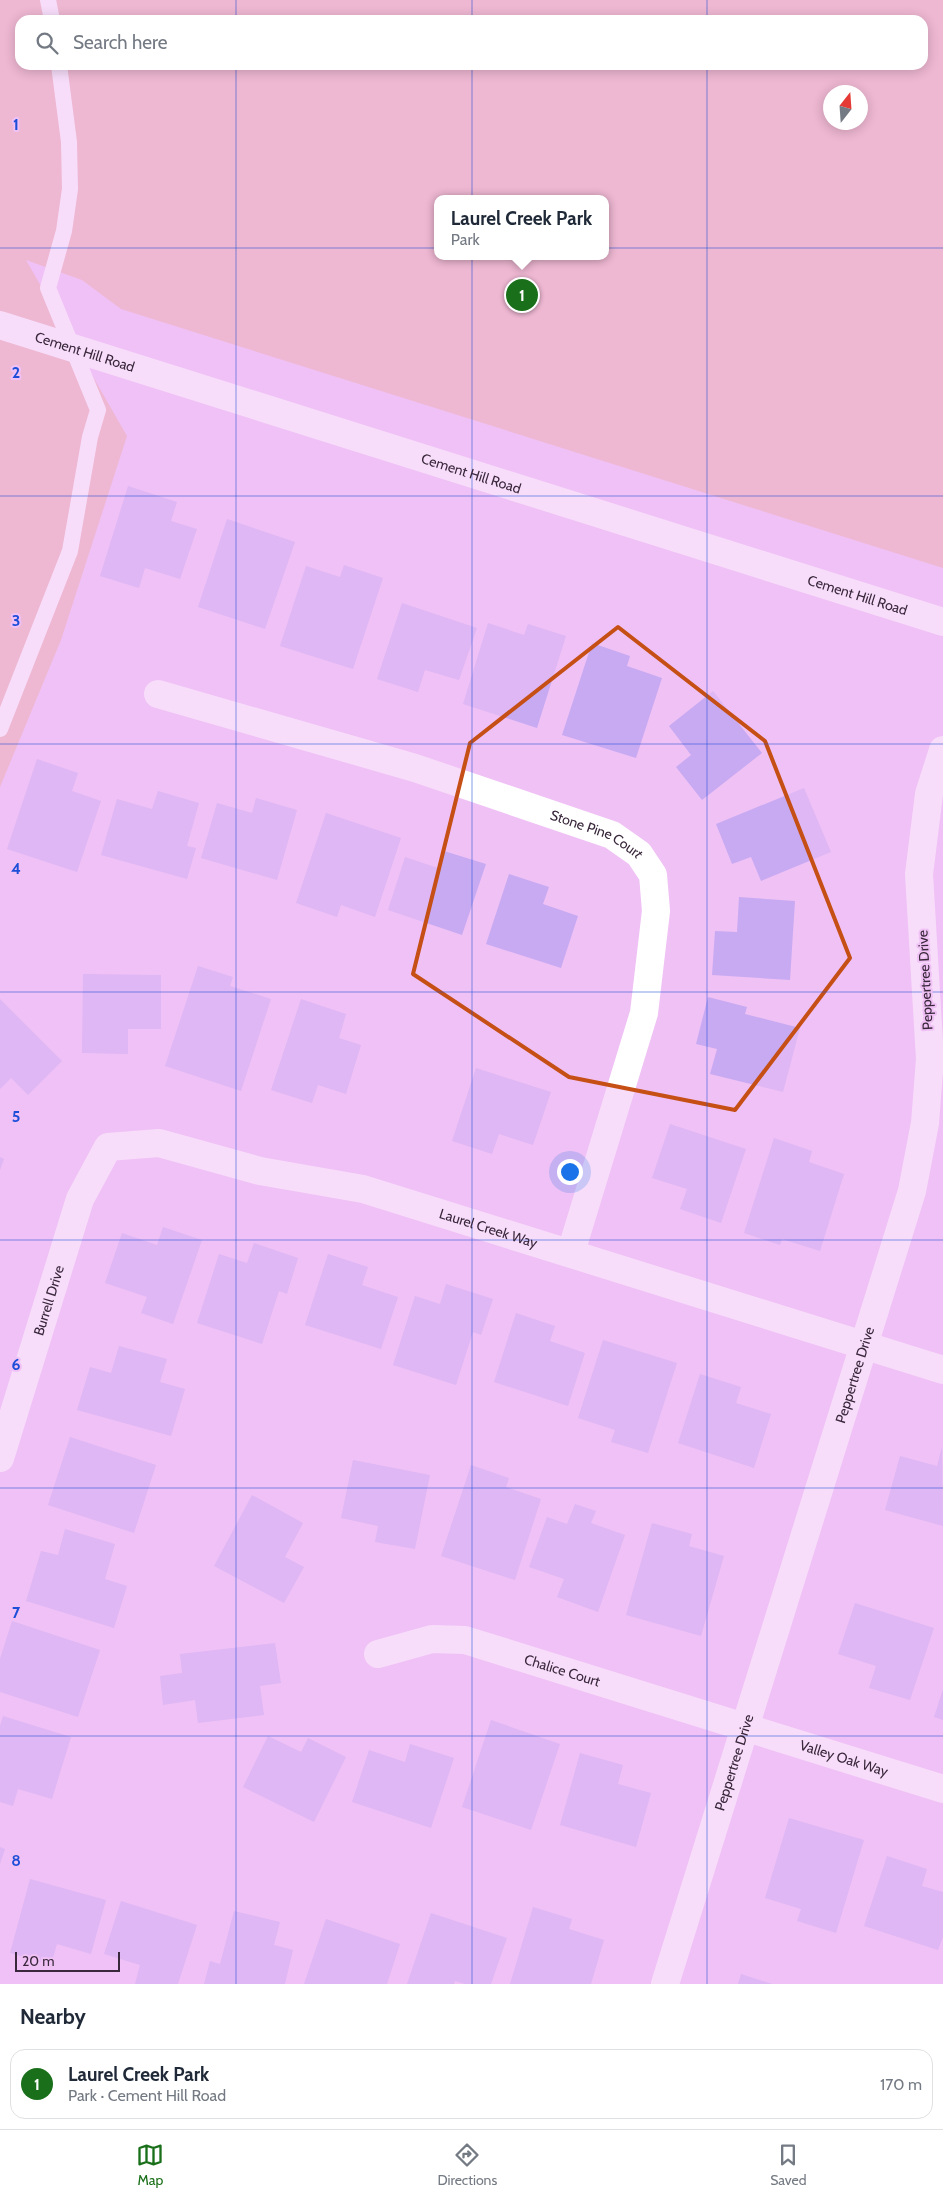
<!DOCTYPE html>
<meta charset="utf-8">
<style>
body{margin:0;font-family:Cabin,sans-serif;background:#f6f6f7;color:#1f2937}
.compass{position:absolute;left:823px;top:85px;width:45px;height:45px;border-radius:50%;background:#fff;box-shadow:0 2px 12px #0003;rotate:17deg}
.scale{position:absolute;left:15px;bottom:12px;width:105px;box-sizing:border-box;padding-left:5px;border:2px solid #39273b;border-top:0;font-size:14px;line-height:18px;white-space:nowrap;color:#39273b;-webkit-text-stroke:4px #f0c1f5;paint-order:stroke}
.you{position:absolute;left:569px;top:1171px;width:18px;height:18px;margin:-12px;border:4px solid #fff;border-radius:50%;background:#1a73e8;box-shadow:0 0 0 8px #1a73e833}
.badge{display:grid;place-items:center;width:32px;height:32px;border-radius:50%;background:#1a701a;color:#fff;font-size:16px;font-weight:700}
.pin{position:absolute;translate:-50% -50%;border:2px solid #fff;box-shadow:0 1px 5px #0006}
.popup{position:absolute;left:434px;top:195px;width:175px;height:65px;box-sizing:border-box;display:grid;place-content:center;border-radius:10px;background:#fff;filter:drop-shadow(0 1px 4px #0005);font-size:16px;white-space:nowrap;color:#747a83}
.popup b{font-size:19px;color:#1f2937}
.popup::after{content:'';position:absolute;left:50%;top:100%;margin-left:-10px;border:10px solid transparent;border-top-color:#fff}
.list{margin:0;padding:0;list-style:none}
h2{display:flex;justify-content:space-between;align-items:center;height:65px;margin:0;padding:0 20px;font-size:21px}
h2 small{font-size:16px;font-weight:400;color:#747a83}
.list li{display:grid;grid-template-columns:32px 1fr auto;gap:15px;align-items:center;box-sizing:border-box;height:70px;margin:0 10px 10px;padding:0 10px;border:1px solid #e0e1e3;border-radius:15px}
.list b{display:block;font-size:19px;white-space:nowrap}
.list p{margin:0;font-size:16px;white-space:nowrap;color:#747a83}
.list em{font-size:16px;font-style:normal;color:#747a83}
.icon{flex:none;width:28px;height:28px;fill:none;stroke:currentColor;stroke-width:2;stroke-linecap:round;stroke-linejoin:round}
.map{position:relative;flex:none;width:943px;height:1984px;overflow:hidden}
.search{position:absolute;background:#fff;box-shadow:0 2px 12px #0003;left:15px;right:15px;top:15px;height:55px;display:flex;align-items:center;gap:12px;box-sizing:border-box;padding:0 18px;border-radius:15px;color:#747a83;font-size:19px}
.sheet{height:145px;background:#fff}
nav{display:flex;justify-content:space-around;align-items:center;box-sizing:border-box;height:70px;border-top:1px solid #e0e1e3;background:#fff;font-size:14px;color:#747a83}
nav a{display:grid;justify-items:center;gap:2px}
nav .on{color:#1a701a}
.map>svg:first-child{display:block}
.green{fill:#ebaba7;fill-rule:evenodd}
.building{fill:#c7aaf2}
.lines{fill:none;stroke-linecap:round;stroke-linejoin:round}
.lane{stroke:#fff;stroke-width:16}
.street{stroke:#fff;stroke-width:28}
.secondary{stroke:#fff;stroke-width:28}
.marked{fill:none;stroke:#c54f15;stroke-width:4;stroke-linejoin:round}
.grid{fill:none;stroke:#1d4ed8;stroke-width:1;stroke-opacity:0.55}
.labels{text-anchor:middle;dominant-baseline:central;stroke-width:4;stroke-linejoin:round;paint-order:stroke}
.street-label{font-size:14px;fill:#39273b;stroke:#f0c1f5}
.grid-label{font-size:16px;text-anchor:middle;font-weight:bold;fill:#1d4ed8;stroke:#f0c1f5;stroke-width:4;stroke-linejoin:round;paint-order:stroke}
</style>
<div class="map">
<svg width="943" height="1984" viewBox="0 0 943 1984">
<rect width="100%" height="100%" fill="#f0c1f5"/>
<path class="green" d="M 0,0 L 943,0 L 943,568 L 121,309 L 82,280 L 26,260 L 127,436 L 61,640 L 0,787 ZM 20,20 L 923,20 L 923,65 L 20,65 ZM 830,92 L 860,92 L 860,122 L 830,122 ZM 438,199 L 606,199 L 606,256 L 438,256 Z"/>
<g class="building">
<path d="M 128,486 L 177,502 L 171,521 L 197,529 L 180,579 L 145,568 L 139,588 L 100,576 Z"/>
<path d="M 227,519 L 295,542 L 265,629 L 198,607 Z"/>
<path d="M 344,565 L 383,578 L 353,669 L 280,646 L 306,566 L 340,577 Z"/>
<path d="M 402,603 L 477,628 L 459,680 L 425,670 L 418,692 L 377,679 Z"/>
<path d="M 488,623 L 524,635 L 528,624 L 566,636 L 537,728 L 463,704 Z"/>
<path d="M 592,643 L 630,656 L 627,666 L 662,678 L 636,758 L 562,735 Z"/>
<path d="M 713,691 L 762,753 L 702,800 L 676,767 L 691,755 L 669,726 Z"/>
<path d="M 37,759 L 78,773 L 72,791 L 101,801 L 77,872 L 7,849 Z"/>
<path d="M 804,788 L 831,852 L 761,881 L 751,857 L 732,864 L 716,824 Z"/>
<path d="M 158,791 L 199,803 L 187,846 L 196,848 L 187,879 L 101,855 L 117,799 L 152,809 Z"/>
<path d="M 256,798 L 297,810 L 277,880 L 201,858 L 217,803 L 252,813 Z"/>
<path d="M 326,813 L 401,838 L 375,917 L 341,905 L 337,917 L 296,903 Z"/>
<path d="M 444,851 L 486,864 L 462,935 L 388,910 L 405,857 L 438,868 Z"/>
<path d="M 509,874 L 549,887 L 543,904 L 578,916 L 561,968 L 486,944 Z"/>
<path d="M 739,897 L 795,901 L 790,980 L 712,975 L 715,931 L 737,932 Z"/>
<path d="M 198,966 L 233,977 L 230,986 L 271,999 L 241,1091 L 165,1066 Z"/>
<path d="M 83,974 L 161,975 L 161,1029 L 128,1029 L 128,1054 L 82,1053 Z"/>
<path d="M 708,997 L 747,1007 L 745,1014 L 800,1028 L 783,1092 L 710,1074 L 717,1049 L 696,1044 Z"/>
<path d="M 0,999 L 62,1061 L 28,1095 L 11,1078 L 0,1089 Z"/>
<path d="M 301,999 L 346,1014 L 339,1038 L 361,1045 L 346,1094 L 318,1085 L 312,1103 L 271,1090 Z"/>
<path d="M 476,1068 L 551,1092 L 533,1145 L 499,1134 L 492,1154 L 452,1141 Z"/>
<path d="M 670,1124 L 746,1149 L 721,1223 L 680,1209 L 687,1189 L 652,1178 Z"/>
<path d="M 774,1138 L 812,1151 L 809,1162 L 844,1174 L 820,1251 L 782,1239 L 780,1245 L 744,1233 Z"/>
<path d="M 0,1157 L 4,1159 L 0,1170 Z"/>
<path d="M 163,1227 L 202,1240 L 173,1324 L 141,1313 L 147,1297 L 105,1283 L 122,1233 L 157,1245 Z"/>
<path d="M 254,1243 L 298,1258 L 287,1294 L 279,1291 L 262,1344 L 197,1323 L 219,1254 L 247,1263 Z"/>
<path d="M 328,1254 L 368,1267 L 362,1285 L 398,1297 L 381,1349 L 305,1325 Z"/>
<path d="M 446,1284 L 493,1299 L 481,1335 L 473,1332 L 456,1385 L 393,1365 L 415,1296 L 440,1304 Z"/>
<path d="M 516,1313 L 555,1326 L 550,1341 L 585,1353 L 568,1406 L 494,1382 Z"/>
<path d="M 603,1340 L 677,1363 L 648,1453 L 611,1442 L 615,1430 L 578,1418 Z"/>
<path d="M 119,1346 L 167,1359 L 160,1382 L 185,1389 L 171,1436 L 77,1410 L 90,1367 L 111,1373 Z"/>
<path d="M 700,1374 L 741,1387 L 736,1403 L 771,1414 L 754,1468 L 678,1443 Z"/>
<path d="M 70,1437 L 156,1465 L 134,1533 L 48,1505 Z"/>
<path d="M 942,1447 L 943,1526 L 885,1510 L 900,1456 L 937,1466 Z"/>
<path d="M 353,1460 L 430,1475 L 415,1549 L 375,1542 L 378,1526 L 341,1518 Z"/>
<path d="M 471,1465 L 509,1478 L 506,1487 L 541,1499 L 515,1580 L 441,1556 Z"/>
<path d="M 252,1495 L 303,1523 L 285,1557 L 304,1567 L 284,1603 L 214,1566 Z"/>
<path d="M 575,1504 L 596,1511 L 591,1523 L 625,1535 L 598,1612 L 557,1597 L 564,1579 L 529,1567 L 547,1517 L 567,1524 Z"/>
<path d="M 652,1523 L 692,1534 L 689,1546 L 724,1556 L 701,1636 L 626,1615 Z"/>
<path d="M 65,1529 L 115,1544 L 105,1579 L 127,1586 L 114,1628 L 26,1601 L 41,1551 L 58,1555 Z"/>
<path d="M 855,1603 L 934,1628 L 910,1700 L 869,1688 L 876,1666 L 838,1654 Z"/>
<path d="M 12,1621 L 100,1650 L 78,1717 L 0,1692 L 0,1659 Z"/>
<path d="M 275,1643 L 281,1683 L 260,1686 L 264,1715 L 198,1723 L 195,1700 L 163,1705 L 160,1676 L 182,1673 L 180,1654 Z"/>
<path d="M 943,1689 L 943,1720 L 934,1717 Z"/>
<path d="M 3,1716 L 71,1737 L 52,1799 L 18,1789 L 13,1806 L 0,1802 L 0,1726 Z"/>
<path d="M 491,1720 L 560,1744 L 531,1830 L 462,1807 Z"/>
<path d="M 268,1736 L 301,1752 L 308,1738 L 346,1757 L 314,1822 L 243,1787 Z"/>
<path d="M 410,1744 L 454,1758 L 431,1828 L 352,1802 L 369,1750 L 405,1762 Z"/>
<path d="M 580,1753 L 623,1765 L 618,1784 L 651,1793 L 636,1847 L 560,1825 Z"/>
<path d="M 789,1818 L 864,1840 L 836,1933 L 797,1921 L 801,1909 L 765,1898 Z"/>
<path d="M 0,1847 L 5,1849 L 0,1864 Z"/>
<path d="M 887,1856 L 927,1869 L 922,1886 L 943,1892 L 943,1937 L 938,1950 L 864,1926 Z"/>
<path d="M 30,1879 L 106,1900 L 91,1954 L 57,1944 L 51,1965 L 10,1953 Z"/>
<path d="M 121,1901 L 197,1925 L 178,1984 L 135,1984 L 140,1965 L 104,1954 Z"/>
<path d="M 533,1907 L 572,1919 L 569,1929 L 604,1940 L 591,1984 L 510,1984 Z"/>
<path d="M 234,1911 L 280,1922 L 274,1945 L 293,1950 L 285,1984 L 204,1984 L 210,1961 L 220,1964 Z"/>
<path d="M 431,1913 L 507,1938 L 491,1984 L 465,1984 L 455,1981 L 454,1984 L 407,1984 Z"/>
<path d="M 326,1919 L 400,1944 L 387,1984 L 304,1984 Z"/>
<path d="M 741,1974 L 772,1984 L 738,1984 Z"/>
</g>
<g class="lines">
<g class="lane">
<path d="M 48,0 L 52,20"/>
<path d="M 0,729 L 70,551 L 90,437 L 98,410 L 48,288 L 64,231 L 70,189 L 69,142 L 59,65"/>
</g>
<g class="street">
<path id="s1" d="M 158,694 L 415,768 L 612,835 L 639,854 L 653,875 L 656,911 L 644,1013 L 571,1252"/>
<path id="s2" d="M 0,1458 L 80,1199 L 108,1147 L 159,1143 L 260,1171 L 363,1189 L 943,1370"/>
<path id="s3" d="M 378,1654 L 432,1639 L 465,1640 L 943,1789"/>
<path id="s4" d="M 665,1984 L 912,1191 L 925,1123 L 930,1059 L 919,874 L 929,794 L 943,750"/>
</g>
<path class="secondary" id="s5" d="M 0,325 L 943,622"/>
</g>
<path d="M0 0H943V1984H0ZM 618,627 L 765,741 L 850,958 L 735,1110 L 569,1077 L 413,974 L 470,743 Z" fill="#f0c1f5" fill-opacity=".55" fill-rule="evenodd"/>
<path class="marked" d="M 618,627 L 765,741 L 850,958 L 735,1110 L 569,1077 L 413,974 L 470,743 Z"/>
<path class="grid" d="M 236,0 L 236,20M 472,0 L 472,20M 707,0 L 707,20M 236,65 L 236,1984M 472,65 L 472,1984M 707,65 L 707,1984M 0,248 L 943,248M 0,496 L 943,496M 0,744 L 943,744M 0,992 L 943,992M 0,1240 L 943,1240M 0,1488 L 943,1488M 0,1736 L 943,1736"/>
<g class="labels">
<g class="street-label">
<text stroke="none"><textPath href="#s5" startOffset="89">Cement Hill Road</textPath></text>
<text stroke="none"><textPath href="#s5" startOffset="494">Cement Hill Road</textPath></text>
<text stroke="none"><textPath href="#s5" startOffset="899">Cement Hill Road</textPath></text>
<text stroke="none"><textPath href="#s1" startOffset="461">Stone Pine Court</textPath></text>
<text transform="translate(925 980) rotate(-93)">Peppertree Drive</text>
<text stroke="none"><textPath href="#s2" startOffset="722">Laurel Creek Way</textPath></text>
<text stroke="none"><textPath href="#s2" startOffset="165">Burrell Drive</textPath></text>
<text stroke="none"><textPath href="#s4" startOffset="638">Peppertree Drive</textPath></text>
<text stroke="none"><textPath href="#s3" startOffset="191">Chalice Court</textPath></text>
<text stroke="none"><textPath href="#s3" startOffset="486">Valley Oak Way</textPath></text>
<text stroke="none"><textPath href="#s4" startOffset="232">Peppertree Drive</textPath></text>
</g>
</g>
<g class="grid-label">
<text x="16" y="130">1</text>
<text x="16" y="378">2</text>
<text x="16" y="626">3</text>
<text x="16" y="874">4</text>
<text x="16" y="1122">5</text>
<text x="16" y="1370">6</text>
<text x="16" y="1618">7</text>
<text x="16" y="1866">8</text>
</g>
</svg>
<svg class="compass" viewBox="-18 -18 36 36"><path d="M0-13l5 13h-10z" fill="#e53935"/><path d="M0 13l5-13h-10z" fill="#747a83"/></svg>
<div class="scale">20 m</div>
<div class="you"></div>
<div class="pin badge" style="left:522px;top:295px">1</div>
<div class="popup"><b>Laurel Creek Park</b>Park</div>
<div class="search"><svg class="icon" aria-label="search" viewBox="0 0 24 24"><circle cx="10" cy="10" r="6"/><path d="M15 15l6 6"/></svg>Search here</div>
</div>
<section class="sheet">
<h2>Nearby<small></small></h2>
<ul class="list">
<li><span class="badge">1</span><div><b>Laurel Creek Park</b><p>Park · Cement Hill Road</p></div><em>170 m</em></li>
</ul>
</section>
<nav>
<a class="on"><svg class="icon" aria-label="map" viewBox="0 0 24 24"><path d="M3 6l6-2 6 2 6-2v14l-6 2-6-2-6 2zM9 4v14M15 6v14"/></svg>Map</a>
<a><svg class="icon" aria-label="directions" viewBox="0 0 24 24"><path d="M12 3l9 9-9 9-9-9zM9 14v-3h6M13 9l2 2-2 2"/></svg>Directions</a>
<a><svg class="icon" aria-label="saved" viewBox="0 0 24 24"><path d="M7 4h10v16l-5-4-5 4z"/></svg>Saved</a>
</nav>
